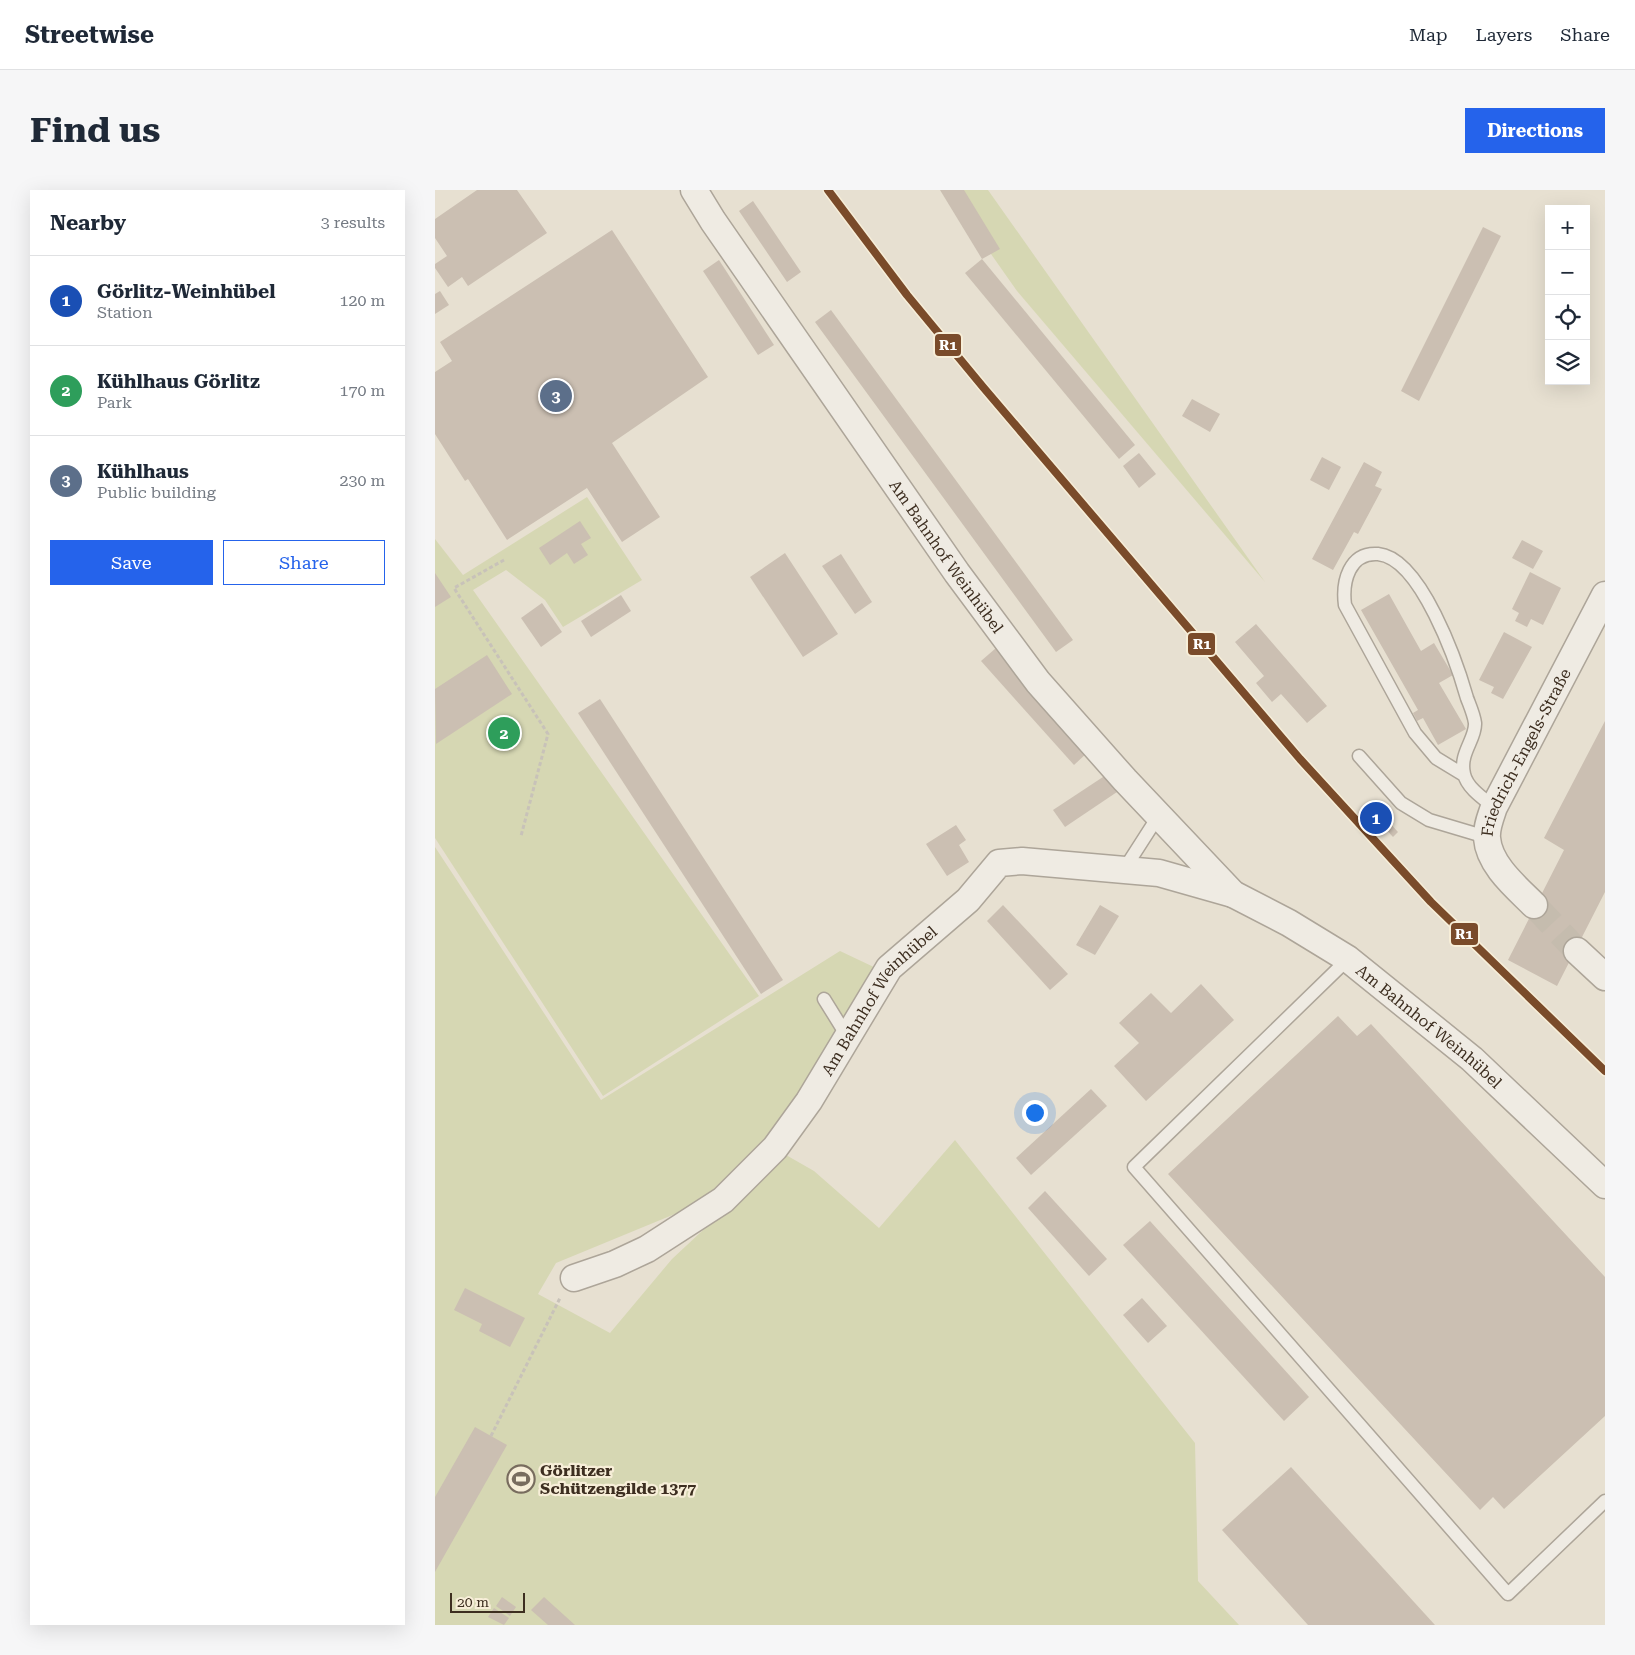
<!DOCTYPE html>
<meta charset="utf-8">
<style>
body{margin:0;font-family:"Roboto Serif",serif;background:#f6f6f7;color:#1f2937}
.controls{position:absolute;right:15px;top:15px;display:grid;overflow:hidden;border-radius:0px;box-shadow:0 5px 20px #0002}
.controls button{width:45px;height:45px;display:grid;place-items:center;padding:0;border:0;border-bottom:1px solid #e0e1e3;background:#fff;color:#1f2937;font:25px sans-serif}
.scale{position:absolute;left:15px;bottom:12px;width:75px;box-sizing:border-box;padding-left:5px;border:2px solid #3d2e20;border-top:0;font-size:14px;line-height:18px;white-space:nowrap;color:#3d2e20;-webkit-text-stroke:4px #f7eed8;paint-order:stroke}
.you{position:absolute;left:599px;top:922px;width:18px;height:18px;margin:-12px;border:4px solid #fff;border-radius:50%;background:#1a73e8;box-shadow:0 0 0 8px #1a73e833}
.badge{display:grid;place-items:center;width:32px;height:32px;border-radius:50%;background:#2563eb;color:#fff;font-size:16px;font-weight:700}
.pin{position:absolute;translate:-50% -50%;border:2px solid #fff;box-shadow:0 1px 5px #0006}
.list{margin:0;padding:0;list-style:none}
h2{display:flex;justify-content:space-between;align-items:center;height:65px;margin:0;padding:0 20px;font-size:21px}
h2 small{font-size:16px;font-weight:400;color:#747a83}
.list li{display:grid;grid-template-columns:32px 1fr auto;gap:15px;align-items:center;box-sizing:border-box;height:90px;padding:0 20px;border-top:1px solid #e0e1e3}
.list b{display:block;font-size:19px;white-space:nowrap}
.list p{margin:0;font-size:16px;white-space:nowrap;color:#747a83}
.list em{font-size:16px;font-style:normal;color:#747a83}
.actions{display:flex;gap:10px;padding:15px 20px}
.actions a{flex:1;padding:11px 0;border:1px solid #2563eb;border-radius:0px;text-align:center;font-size:18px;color:#2563eb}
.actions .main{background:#2563eb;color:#fff}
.icon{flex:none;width:28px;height:28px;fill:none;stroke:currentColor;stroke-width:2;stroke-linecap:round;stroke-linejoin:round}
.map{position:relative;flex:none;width:1170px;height:1435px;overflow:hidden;border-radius:0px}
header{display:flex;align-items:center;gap:30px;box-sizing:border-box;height:70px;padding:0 25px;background:#fff;border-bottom:1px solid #e0e1e3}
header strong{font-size:24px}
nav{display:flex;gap:28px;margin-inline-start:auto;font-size:18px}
.intro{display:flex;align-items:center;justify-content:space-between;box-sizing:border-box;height:120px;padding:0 30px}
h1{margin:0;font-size:35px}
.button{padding:12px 22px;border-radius:0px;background:#2563eb;color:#fff;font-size:18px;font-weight:700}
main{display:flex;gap:30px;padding:0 30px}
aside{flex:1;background:#fff;border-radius:0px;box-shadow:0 5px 20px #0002}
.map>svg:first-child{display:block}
.green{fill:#d6d7b3}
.building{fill:#cbbfb2}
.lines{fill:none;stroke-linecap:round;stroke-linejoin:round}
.street-tunnel{stroke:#c5bcae;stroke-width:26;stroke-dasharray:26 13;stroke-linecap:butt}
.lane-casing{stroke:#ada599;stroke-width:15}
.street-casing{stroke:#ada599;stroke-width:29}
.path{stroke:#c8c2b9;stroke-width:3;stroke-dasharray:4 2.5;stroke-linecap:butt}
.lane{stroke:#efebe3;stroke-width:12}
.street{stroke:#efebe3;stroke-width:26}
.rail-1-casing{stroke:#f7eed8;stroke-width:11}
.rail-1{stroke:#7a4b2a;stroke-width:8}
.labels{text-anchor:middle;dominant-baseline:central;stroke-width:4.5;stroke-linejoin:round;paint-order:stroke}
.street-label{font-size:16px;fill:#3d2e20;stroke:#f7eed8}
.poi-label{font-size:16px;font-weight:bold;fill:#3d2e20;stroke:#f7eed8;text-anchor:start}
.line-badge{stroke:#f7eed8;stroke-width:2}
.badge-label{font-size:14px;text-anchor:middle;font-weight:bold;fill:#fff}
</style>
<header>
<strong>Streetwise</strong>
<nav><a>Map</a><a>Layers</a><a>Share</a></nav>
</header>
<div class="intro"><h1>Find us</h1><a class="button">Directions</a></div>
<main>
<aside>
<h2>Nearby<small>3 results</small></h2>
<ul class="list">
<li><span class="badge" style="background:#1a4fb4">1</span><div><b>Görlitz-Weinhübel</b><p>Station</p></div><em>120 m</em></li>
<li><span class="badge" style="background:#2e9e5b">2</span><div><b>Kühlhaus Görlitz</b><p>Park</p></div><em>170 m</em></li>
<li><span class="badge" style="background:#5c6f8a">3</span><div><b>Kühlhaus</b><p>Public building</p></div><em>230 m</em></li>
</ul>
<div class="actions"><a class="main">Save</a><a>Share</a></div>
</aside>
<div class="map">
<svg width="1170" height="1435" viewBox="0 0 1170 1435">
<rect width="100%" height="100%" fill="#e7e0d1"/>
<g class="green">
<path d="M 511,0 L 553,0 L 830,392 L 582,101 Z"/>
<path d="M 152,307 L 207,390 L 128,437 L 110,410 L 71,380 L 38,400 L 324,806 L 168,906 L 0,648 L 0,349 L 28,385 Z"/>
<path d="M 0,657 L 166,910 L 405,761 L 443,779 L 335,956 L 286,1005 L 121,1073 L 103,1104 L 175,1143 L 237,1069 L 295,1015 L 344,961 L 379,981 L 444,1038 L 520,950 L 760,1253 L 763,1391 L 804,1435 L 0,1435 Z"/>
</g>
<g class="building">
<path d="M 42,0 L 82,0 L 112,43 L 33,96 L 27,87 L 13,97 L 0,78 L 0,74 L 12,66 L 0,48 L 0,29 Z"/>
<path d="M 505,0 L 529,0 L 565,59 L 547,69 Z"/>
<path d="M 318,11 L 366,82 L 352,92 L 304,21 Z"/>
<path d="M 1048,37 L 1066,46 L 984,211 L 966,201 Z"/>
<path d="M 177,40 L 273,187 L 177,253 L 225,327 L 187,352 L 152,298 L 72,350 L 33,289 L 30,291 L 0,244 L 0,182 L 17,171 L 5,152 Z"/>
<path d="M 547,69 L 700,255 L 684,269 L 530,83 Z"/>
<path d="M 284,70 L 339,155 L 323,165 L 268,81 Z"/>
<path d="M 5,101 L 14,115 L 0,124 L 0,104 Z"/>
<path d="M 396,120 L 638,450 L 621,462 L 380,132 Z"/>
<path d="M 757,209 L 785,224 L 775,242 L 747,226 Z"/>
<path d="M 704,263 L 721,284 L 704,298 L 688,276 Z"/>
<path d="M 887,267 L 906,277 L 894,300 L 875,290 Z"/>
<path d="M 929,272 L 947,282 L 940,296 L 947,299 L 923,344 L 919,342 L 898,380 L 877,369 Z"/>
<path d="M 145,331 L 156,348 L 146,354 L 153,365 L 139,374 L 132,363 L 115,375 L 104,358 Z"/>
<path d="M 1087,350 L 1108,361 L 1098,379 L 1077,368 Z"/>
<path d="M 350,363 L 403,444 L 368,467 L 315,387 Z"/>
<path d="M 406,364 L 437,412 L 420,424 L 387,376 Z"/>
<path d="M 1095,382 L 1126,398 L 1108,435 L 1096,429 L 1092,437 L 1080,431 L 1084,423 L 1077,419 Z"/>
<path d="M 0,383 L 16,407 L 0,417 Z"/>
<path d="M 954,404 L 986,461 L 999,453 L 1018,485 L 1004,493 L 1031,539 L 1003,555 L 988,528 L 982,531 L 978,523 L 983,520 L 926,420 Z"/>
<path d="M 186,405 L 196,421 L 156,447 L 146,431 Z"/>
<path d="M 107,413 L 127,442 L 106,457 L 86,428 Z"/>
<path d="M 821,434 L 892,516 L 872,533 L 846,504 L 837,512 L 821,493 L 829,486 L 800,452 Z"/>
<path d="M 1069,442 L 1097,457 L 1068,509 L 1056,503 L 1059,497 L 1044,490 Z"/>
<path d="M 561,458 L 653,562 L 639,575 L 546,471 Z"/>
<path d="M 52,465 L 77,504 L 1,554 L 0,499 Z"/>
<path d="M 165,509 L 348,790 L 326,804 L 143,523 Z"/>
<path d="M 1170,531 L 1170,702 L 1122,796 L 1073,770 L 1129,660 L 1109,648 Z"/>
<path d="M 671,585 L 682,602 L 630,637 L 618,620 Z"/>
<path d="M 953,631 L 963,642 L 958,647 L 948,636 Z"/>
<path d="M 521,635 L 531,650 L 524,655 L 534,672 L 512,686 L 491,654 Z"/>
<path d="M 568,715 L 633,784 L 615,800 L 552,731 Z"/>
<path d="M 665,715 L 684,726 L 660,765 L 641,755 Z"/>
<path d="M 766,794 L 799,830 L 711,911 L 679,876 L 704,853 L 684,833 L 716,803 L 736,823 Z"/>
<path d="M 903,826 L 922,846 L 936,834 L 1170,1087 L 1170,1226 L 1069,1319 L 1058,1307 L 1045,1320 L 733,984 Z"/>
<path d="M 656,899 L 672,916 L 596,985 L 581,968 Z"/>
<path d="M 610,1001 L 672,1069 L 654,1086 L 593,1018 Z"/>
<path d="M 715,1031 L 874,1207 L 849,1231 L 688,1055 Z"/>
<path d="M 30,1098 L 90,1128 L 75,1157 L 44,1141 L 47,1134 L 19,1120 Z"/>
<path d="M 707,1108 L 732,1136 L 713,1153 L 688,1125 Z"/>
<path d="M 40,1237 L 72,1255 L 0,1382 L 0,1307 Z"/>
<path d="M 856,1277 L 1000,1435 L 873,1435 L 787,1340 Z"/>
<path d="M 67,1407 L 81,1417 L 75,1426 L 61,1416 Z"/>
<path d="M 109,1407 L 140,1435 L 113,1435 L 96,1420 Z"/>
<path d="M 59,1418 L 74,1428 L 69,1435 L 53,1427 Z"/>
</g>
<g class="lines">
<path class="street-tunnel" d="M 1099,715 L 1142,761"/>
<g class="lane-casing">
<g id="lane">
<path d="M 924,566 L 966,613 L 994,630 L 1051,647"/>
<path d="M 1029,585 L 1001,568 L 980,543 L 910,415 C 907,392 914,362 943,364 C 986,368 1022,473 1032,508 C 1035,516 1039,525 1040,533 C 1041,549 1024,563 1029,584 C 1032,598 1049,609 1059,617"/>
<path d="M 690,678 L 724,625"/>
<path d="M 913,769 L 699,977 L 1073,1404 L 1170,1311"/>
<path d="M 389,809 L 412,846"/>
</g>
</g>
<g class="street-casing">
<g id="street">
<path id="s1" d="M 259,0 L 278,31 L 522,383 L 603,492 L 690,590 L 798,704 L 854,733 L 913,769 L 1037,869 L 1170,995"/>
<path id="s2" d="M 1099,715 C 1081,697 1054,675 1052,648 C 1051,638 1056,626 1059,617 L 1170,405"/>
<path d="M 1142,761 L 1170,787"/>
<path id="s3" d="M 139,1088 L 180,1074 L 212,1059 L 288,1010 L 340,958 L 374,911 L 454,778 L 533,710 L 564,673 L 587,671 L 724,683 L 798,704"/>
</g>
</g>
<g class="path">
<path d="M 69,370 L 19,398 L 113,544 L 86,646"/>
<path d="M 56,1246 L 125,1108"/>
</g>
<use href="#lane" class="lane"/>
<use href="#street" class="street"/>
<g class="rail-1-casing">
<path id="rail-1" d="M 393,0 L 472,105 L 548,197 L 865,569 L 996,712 L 1170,881"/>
</g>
<use href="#rail-1" class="rail-1"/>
</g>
<defs>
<g id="stadium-ring" transform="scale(1.4375)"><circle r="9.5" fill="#f7eed8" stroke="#786c5e" stroke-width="1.5"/><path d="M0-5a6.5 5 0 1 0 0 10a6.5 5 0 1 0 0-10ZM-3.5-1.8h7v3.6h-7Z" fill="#786c5e"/></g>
</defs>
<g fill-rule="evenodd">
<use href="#stadium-ring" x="86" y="1289"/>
</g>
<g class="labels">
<g class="street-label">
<text stroke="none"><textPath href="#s1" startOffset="445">Am Bahnhof Weinhübel</textPath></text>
<text stroke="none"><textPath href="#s2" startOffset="178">Friedrich-Engels-Straße</textPath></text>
<text stroke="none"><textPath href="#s3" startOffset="424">Am Bahnhof Weinhübel</textPath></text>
<text stroke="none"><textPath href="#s1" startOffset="1126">Am Bahnhof Weinhübel</textPath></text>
</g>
<g class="poi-label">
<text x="105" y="1280">Görlitzer<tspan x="105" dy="18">Schützengilde 1377</tspan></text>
</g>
</g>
<g class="line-badge">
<rect x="499" y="143" width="28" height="24" rx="5" fill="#7a4b2a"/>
<rect x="752" y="442" width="29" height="24" rx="5" fill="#7a4b2a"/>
<rect x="1015" y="732" width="29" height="24" rx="5" fill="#7a4b2a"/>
</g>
<g class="badge-label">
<text x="513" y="160">R1</text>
<text x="767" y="459">R1</text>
<text x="1029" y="749">R1</text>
</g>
</svg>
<div class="controls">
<button>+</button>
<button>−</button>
<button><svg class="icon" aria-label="locate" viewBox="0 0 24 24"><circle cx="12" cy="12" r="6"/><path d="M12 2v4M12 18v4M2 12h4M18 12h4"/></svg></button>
<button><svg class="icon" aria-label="layers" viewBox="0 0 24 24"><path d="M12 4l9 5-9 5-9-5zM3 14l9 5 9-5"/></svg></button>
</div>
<div class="scale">20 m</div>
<div class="you"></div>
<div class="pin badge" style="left:941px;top:628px;background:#1a4fb4">1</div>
<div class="pin badge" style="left:69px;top:543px;background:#2e9e5b">2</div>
<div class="pin badge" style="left:121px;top:206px;background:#5c6f8a">3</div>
</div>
</main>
